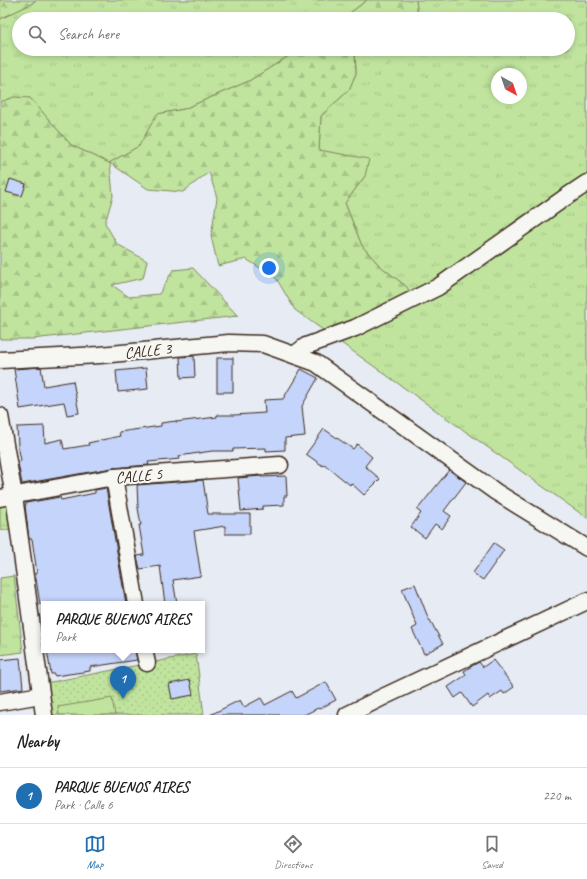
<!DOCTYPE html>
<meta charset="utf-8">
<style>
body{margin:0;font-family:Caveat,sans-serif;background:#f2f2f2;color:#202124}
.compass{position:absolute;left:491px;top:68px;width:36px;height:36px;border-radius:50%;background:#fff;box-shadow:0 2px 6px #0003;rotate:140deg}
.you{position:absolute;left:269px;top:268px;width:14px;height:14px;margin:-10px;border:3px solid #fff;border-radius:50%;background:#1a73e8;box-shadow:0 0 0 6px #1a73e833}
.badge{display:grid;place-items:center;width:26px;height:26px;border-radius:50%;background:#1f6fb2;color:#fff;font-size:13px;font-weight:700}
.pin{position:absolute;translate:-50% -33px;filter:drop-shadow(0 1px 2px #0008)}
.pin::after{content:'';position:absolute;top:21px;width:14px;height:12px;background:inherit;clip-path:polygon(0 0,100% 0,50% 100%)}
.popup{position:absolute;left:41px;top:601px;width:164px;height:52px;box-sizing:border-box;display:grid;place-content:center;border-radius:0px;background:#fff;filter:drop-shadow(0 1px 3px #0005);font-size:13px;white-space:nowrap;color:#757577}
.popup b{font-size:15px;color:#202124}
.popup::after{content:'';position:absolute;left:50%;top:100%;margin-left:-8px;border:8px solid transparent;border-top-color:#fff}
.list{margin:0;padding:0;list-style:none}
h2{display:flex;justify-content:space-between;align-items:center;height:52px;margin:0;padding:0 16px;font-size:17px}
h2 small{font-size:13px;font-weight:400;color:#757577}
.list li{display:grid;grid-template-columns:26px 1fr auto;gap:12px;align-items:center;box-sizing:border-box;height:56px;padding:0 16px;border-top:1px solid #e0e0e0}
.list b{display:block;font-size:15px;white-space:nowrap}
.list p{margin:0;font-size:13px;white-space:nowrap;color:#757577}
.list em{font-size:13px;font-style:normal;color:#757577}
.icon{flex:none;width:22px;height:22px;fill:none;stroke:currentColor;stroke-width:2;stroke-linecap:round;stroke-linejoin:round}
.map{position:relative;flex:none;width:587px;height:715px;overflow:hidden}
.search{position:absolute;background:#fff;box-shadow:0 2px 6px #0003;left:12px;right:12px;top:12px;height:44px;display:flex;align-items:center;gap:10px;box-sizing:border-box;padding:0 14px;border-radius:22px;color:#757577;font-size:15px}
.sheet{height:108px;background:#fff}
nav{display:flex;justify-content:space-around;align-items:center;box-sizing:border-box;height:56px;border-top:1px solid #e0e0e0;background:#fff;font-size:11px;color:#757577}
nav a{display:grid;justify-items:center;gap:2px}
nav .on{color:#1f6fb2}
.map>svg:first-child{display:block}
.grass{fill:url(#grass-tufts);stroke:#7e875e;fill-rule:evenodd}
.forest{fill:url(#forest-firs);stroke:#7e875e}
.park{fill:url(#park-dots);stroke:#7e875e}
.garden{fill:#c0e49e;stroke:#7e875e}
.building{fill:#c5d4fa;stroke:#3b2a1e}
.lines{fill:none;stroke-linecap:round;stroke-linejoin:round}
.minor-casing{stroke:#3b2a1e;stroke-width:19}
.minor{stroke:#f6f6f2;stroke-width:16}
.labels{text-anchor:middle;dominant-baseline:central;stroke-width:4;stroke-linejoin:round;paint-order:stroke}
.street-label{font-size:16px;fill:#3b2a1e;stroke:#f6f6f2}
</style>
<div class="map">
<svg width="587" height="715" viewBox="0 0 587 715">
<defs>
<pattern id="grass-tufts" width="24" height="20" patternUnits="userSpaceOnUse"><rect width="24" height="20" fill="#c0e49e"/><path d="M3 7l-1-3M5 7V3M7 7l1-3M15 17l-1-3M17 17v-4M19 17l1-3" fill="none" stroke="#a6c488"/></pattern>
<pattern id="forest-firs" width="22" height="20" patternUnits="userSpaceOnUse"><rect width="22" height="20" fill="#c0e49e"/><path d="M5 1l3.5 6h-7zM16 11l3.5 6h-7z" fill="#a6c488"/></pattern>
<pattern id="park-dots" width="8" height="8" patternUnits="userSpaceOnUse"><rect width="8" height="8" fill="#c0e49e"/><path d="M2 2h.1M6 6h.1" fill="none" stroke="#a6c488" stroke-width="1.8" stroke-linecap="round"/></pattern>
</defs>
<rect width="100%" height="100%" fill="#e7ecf4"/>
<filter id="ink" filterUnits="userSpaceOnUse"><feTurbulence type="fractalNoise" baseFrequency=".025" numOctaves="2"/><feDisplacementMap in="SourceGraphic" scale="8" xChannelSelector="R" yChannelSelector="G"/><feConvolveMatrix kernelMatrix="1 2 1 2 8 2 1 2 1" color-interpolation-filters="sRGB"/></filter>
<g filter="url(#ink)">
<g class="grass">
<path d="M 36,0 L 367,0 L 342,19 L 19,19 L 19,49 L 300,49 L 249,81 L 184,109 L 158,114 L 139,146 L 109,163 L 71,145 L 30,98 L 0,102 L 0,19 L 31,4 Z"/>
<path d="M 416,0 L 587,0 L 587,518 L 337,340 L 407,287 L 379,265 L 362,246 L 345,203 L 365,176 L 319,150 L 321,116 L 349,90 L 356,73 L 355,51 L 386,52 L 391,49 L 568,49 L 568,19 L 418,19 ZM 497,74 L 521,74 L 521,98 L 497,98 Z"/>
<path d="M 10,501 L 14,529 L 5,530 L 0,529 L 0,503 Z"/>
<path d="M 14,576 L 23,652 L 0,655 L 0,578 Z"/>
</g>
<g class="forest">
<path d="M 0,0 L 36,0 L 31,4 L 0,19 Z"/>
<path d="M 367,0 L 416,0 L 418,19 L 342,19 Z"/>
<path d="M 300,49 L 391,49 L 386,52 L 355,51 L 356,73 L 349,90 L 321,116 L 319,150 L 369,159 L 365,176 L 345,203 L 362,246 L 379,265 L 407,287 L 415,304 L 337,340 L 295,310 L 276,278 L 246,259 L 218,266 L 211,236 L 217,198 L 209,172 L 183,192 L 148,189 L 110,163 L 113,196 L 105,223 L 117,244 L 147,261 L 143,278 L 112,285 L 129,297 L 159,294 L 173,270 L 193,268 L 238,316 L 32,339 L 0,339 L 0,102 L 14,97 L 30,98 L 71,145 L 109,163 L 139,146 L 157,114 L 184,109 L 249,81 Z"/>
</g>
<path class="park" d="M 196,654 L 204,715 L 47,715 L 41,684 Z"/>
<path class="garden" d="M 112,698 L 115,715 L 59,715 L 58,707 Z"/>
<g class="building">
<path d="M 10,179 L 26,184 L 22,196 L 6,192 Z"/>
<path d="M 194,356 L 195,377 L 181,378 L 180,357 Z"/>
<rect x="217" y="358" width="16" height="34"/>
<path d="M 41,367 L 44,386 L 73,381 L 79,413 L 67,415 L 64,402 L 20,409 L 14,369 Z"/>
<path d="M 146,368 L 148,389 L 118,392 L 116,371 Z"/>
<path d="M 301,369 L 318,378 L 302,406 L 305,436 L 285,438 L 285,450 L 266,451 L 266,448 L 233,449 L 233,451 L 212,451 L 179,456 L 180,459 L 148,462 L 149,465 L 112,468 L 22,484 L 18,463 L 21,460 L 18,446 L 17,427 L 44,426 L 45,443 L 62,439 L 64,449 L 89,445 L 88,443 L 120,436 L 119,432 L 161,426 L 161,423 L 176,421 L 176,422 L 217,417 L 217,415 L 234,415 L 265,413 L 264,400 L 283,399 Z"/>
<path d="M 324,429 L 353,449 L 357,444 L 372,457 L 365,466 L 380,479 L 364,495 L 351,483 L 350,485 L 324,464 L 323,466 L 306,454 Z"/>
<path d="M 449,470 L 466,482 L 444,511 L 451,516 L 442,529 L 435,524 L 425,538 L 411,527 L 421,513 L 417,510 Z"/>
<path d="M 261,476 L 261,477 L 286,476 L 287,496 L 284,496 L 284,505 L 263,506 L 263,509 L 241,511 L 238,478 Z"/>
<path d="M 203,480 L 208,514 L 250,514 L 250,534 L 225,534 L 225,526 L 194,531 L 201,576 L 173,580 L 177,604 L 165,604 L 160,566 L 140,569 L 137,556 L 144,555 L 139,525 L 141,525 L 138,508 L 137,485 Z"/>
<path d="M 106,488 L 126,604 L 40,604 L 35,573 L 37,573 L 32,539 L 29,539 L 25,505 L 26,505 L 26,503 L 60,497 L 61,500 L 95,493 L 95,490 Z"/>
<path d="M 494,543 L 504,550 L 483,580 L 473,573 Z"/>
<path d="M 415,584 L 429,620 L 430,620 L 443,644 L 424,654 L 412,629 L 417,626 L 402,589 Z"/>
<path d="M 47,650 L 135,650 L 137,660 L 90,667 L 90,671 L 55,676 L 54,674 L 51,674 Z"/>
<path d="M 20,658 L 23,688 L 0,691 L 0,660 Z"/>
<path d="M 493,660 L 514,687 L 504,694 L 502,691 L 490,699 L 488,695 L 472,707 L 462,693 L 455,698 L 448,687 L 466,675 L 464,671 L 472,666 L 479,662 L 483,667 Z"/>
<path d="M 190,680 L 193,695 L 172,699 L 169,684 Z"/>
<path d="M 326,682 L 336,700 L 319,709 L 318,708 L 304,715 L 210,715 L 240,700 L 244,707 L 261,698 L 265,705 L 292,691 L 296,698 Z"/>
</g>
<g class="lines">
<g class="minor-casing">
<g id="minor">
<path d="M 294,355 L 306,346 L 355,328 L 438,287 L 563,199 L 587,183"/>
<path d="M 0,360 L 100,355 L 229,343 L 263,344 L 316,363 L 496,492 L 587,548"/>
<path d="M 0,416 L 14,496 L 44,715"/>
<path d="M 114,477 L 136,604"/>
<path d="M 0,498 L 114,477 L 280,465"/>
<path d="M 144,650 L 147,663"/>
<path d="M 0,702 L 41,695"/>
<path d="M 347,715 L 385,696 L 587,601"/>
</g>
</g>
<use href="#minor" class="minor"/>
</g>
</g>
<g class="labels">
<g class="street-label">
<text transform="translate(148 351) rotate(-6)">CALLE 3</text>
<text transform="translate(139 476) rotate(-5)">CALLE 5</text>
</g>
</g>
</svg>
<svg class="compass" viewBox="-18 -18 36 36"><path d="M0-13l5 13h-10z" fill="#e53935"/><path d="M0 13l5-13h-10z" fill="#757577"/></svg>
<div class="you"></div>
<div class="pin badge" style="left:123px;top:699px">1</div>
<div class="popup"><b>PARQUE BUENOS AIRES</b>Park</div>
<div class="search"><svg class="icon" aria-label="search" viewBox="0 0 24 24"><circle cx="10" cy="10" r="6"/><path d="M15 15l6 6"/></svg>Search here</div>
</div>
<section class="sheet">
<h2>Nearby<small></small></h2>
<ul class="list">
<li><span class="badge">1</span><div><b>PARQUE BUENOS AIRES</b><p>Park · Calle 6</p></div><em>220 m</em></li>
</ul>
</section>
<nav>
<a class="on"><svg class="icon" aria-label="map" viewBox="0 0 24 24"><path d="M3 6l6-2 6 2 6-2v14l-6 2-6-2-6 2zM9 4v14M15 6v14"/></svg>Map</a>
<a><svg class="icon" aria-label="directions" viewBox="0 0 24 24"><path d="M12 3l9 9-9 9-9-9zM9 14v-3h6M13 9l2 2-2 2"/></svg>Directions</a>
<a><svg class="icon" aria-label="saved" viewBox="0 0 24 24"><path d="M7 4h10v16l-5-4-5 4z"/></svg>Saved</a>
</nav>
